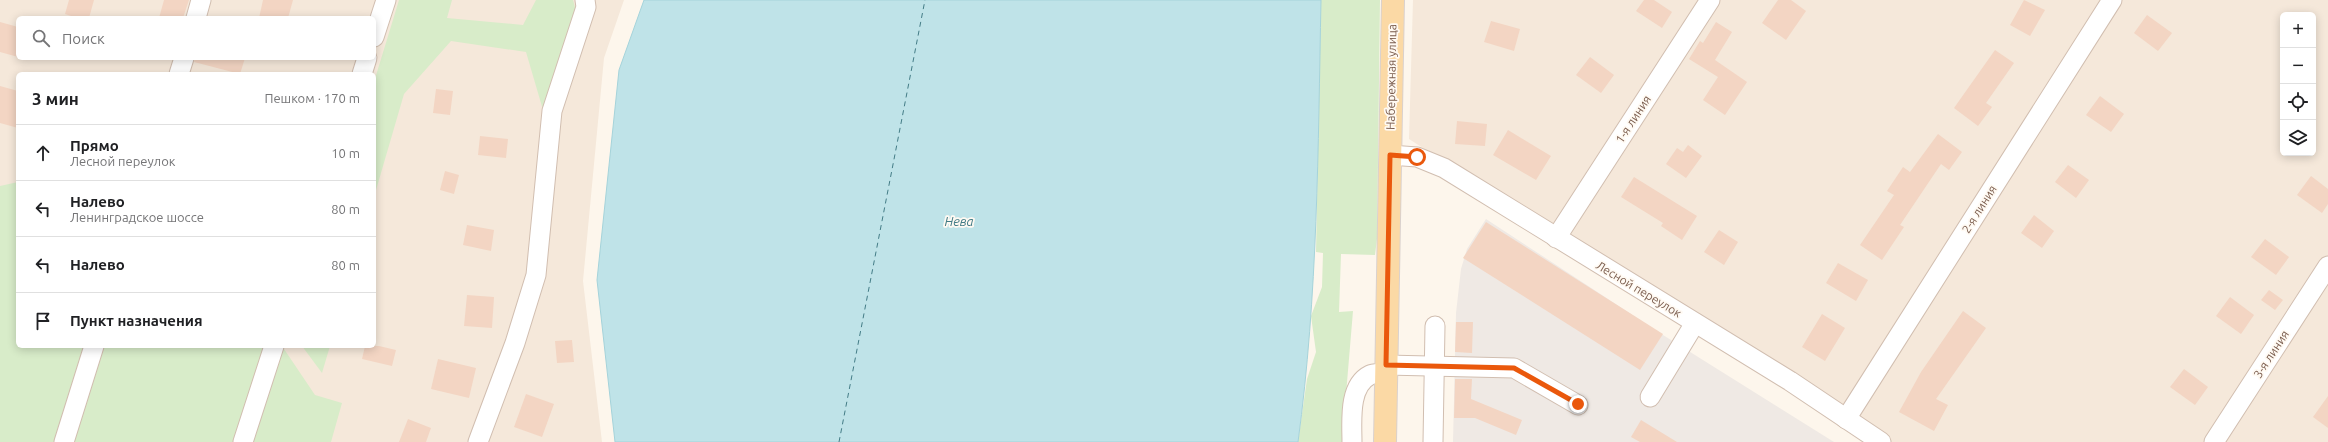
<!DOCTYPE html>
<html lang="ru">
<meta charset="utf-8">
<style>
body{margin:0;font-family:Ubuntu,sans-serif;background:#f6f6f6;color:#202124}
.controls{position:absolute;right:12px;top:12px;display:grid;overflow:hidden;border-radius:6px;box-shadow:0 2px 10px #0003}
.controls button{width:36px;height:36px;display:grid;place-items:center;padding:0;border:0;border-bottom:1px solid #e0e0e0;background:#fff;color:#202124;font:20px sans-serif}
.stop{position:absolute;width:12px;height:12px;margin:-9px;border:3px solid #ea580c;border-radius:50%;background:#fff}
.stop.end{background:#ea580c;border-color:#fff;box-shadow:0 1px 4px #0008}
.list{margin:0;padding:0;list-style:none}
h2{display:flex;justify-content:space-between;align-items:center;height:52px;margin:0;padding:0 16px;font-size:17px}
h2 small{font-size:13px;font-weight:400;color:#757577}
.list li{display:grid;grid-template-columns:26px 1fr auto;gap:12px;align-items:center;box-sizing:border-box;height:56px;padding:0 16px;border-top:1px solid #e0e0e0}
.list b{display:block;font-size:15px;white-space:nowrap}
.list p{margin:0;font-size:13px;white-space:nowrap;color:#757577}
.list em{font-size:13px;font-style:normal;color:#757577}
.icon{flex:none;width:22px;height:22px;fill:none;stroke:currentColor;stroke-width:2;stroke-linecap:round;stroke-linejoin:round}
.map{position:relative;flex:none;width:2328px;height:442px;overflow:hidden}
.search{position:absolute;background:#fff;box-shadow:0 2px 10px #0003;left:16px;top:16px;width:360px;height:44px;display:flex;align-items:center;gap:10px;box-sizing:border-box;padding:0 14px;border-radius:6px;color:#757577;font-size:15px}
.panel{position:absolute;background:#fff;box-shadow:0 2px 10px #0003;left:16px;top:72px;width:360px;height:276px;border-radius:6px}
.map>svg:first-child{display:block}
.residential{fill:#f5e8da;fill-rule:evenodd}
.industrial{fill:#efe9e4}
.green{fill:#d8ecc9}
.water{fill:#bfe3e8;stroke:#a5d3da}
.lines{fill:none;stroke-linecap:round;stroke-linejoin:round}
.ferry{stroke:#437c86;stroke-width:1;stroke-dasharray:5 4;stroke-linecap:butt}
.building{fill:#f3d5c3}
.minor-casing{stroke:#d1beb0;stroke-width:21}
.major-casing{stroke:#dad1cd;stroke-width:24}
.minor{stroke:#fff;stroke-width:19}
.major{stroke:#fbd9a5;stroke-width:22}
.route{stroke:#ea580c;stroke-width:5}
.labels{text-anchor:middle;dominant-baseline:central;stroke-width:3.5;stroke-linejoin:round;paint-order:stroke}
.street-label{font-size:12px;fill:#7a5c4d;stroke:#fffaf3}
.water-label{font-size:13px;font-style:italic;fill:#437c86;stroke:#fffaf3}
</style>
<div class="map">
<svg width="2328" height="442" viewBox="0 0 2328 442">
<rect width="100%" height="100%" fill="#fdf6ec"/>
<g class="residential">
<path d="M 0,0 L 624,0 L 604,58 L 583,281 L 602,442 L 0,442 ZM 18,18 L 374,18 L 374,58 L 18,58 ZM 18,74 L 374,74 L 374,346 L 18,346 Z"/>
<path d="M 1413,0 L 2328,0 L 2328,442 L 1880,442 L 1409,139 ZM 2283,15 L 2313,15 L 2313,153 L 2283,153 Z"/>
</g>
<path class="industrial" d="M 1486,219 L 1663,335 L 1834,442 L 1453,442 L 1456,313 L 1461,269 L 1467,249 Z"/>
<g class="green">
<path d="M 399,0 L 452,0 L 447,18 L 523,25 L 536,0 L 573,0 L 576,11 L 543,110 L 526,52 L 451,41 L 404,94 L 374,197 L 374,82 Z"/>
<path d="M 1321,0 L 1380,0 L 1377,239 L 1375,255 L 1341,254 L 1339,312 L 1353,311 L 1342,442 L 1298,442 L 1307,379 L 1316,352 L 1311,316 L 1322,287 L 1323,253 L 1316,252 Z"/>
<path d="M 18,182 L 18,346 L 282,346 L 315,395 L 342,403 L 331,442 L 0,442 L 0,186 Z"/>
<path d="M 302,346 L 330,346 L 322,373 Z"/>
</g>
<path class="water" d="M 644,0 L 1321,0 C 1318,148 1318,295 1298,442 L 615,442 L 597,280 L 619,70 Z"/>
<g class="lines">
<path class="ferry" d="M 839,442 L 925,0"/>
</g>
<g class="building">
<path d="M 69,0 L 94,0 L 89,18 L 77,18 L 65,14 Z"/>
<path d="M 164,0 L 189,0 L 183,18 L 159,18 Z"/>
<path d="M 263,0 L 293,0 L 288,18 L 259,18 Z"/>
<path d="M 1644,0 L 1654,0 L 1672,12 L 1662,28 L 1636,11 Z"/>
<path d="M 1778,0 L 1791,0 L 1806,11 L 1786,40 L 1762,23 Z"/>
<path d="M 2024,0 L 2045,10 L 2030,36 L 2010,25 Z"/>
<path d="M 2147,15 L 2172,33 L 2158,51 L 2134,33 Z"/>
<path d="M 1491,21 L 1520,29 L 1514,51 L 1484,42 Z"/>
<path d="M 0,22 L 18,27 L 18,57 L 0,52 Z"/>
<path d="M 1716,22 L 1732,32 L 1715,60 L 1747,82 L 1725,115 L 1703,100 L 1718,77 L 1689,59 L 1700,41 L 1703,43 Z"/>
<path d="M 1995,50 L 2014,63 L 1986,103 L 1992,107 L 1978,126 L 1954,108 Z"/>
<path d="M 1590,57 L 1614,75 L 1601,93 L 1576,75 Z"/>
<path d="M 195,58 L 245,58 L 240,74 L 194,62 Z"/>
<path d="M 0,86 L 18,91 L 18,128 L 0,123 Z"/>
<path d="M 436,89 L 453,91 L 450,115 L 433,113 Z"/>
<path d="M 2100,96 L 2124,114 L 2111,132 L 2086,115 Z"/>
<path d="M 1457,121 L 1487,124 L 1485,146 L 1455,144 Z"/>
<path d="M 1508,130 L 1551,156 L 1536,180 L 1493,155 Z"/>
<path d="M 1938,134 L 1962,152 L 1949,170 L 1941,164 L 1900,225 L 1904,227 L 1882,260 L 1860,245 L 1894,195 L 1887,191 L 1903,167 L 1910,172 Z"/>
<path d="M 480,136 L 508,139 L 506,158 L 478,155 Z"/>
<path d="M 1688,145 L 1702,156 L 1686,178 L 1666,164 L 1677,148 L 1683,152 Z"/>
<path d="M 2068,165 L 2089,180 L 2076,198 L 2055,182 Z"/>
<path d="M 445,171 L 459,175 L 454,194 L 440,190 Z"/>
<path d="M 2311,176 L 2328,189 L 2328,204 L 2322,213 L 2297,195 Z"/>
<path d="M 1634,177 L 1697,216 L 1682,240 L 1661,226 L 1663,223 L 1621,197 Z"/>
<path d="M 2034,215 L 2054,231 L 2042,248 L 2021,233 Z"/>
<path d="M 1486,222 L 1663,334 L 1640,370 L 1463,258 Z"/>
<path d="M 467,225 L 494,230 L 491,251 L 463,245 Z"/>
<path d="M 1719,230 L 1738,242 L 1724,265 L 1704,252 Z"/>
<path d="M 2265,239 L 2289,257 L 2276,275 L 2251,257 Z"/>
<path d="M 1838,263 L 1868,280 L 1856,301 L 1826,283 Z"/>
<path d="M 2269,290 L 2283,300 L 2275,310 L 2261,300 Z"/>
<path d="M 467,295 L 494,297 L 492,328 L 464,326 Z"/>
<path d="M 2230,297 L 2254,315 L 2241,334 L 2216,316 Z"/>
<path d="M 1963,311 L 1986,328 L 1936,399 L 1948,405 L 1934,431 L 1899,412 L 1921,372 Z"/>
<path d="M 1822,314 L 1845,328 L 1825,361 L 1802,347 Z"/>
<path d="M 1456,322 L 1473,322 L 1472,353 L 1455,352 Z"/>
<path d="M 572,340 L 574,362 L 557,363 L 555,341 Z"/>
<path d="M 365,346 L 379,346 L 396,350 L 392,366 L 362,359 Z"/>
<path d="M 438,359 L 476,368 L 469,398 L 431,389 Z"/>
<path d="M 2184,369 L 2208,387 L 2195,405 L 2170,387 Z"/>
<path d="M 1455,379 L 1472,379 L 1471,399 L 1522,420 L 1516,435 L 1475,418 L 1454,418 Z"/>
<path d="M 526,394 L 554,404 L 542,437 L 514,427 Z"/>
<path d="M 2328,396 L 2328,428 L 2313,417 Z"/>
<path d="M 408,419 L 431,428 L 426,442 L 399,442 Z"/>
<path d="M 1641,420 L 1677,442 L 1640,442 L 1631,437 Z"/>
</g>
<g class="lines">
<g class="minor-casing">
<g id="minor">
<path d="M 196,18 L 201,0"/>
<path d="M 374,37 L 386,0"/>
<path d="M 179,74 L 184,58"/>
<path d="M 362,74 L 367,58"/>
<path d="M 1390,155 L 1417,157 L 1444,168 L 1790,381 L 1881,442"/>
<path d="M 1556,238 L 1710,0"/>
<path d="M 1386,365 L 1514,368 L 1578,405"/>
<path d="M 1650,397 L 1695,323"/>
<path d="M 1846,419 L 2112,0"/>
<path d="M 64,442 L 94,346"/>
<path d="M 243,442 L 274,346"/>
<path d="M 478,442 L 515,343 L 536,275 L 552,111 L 586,7 L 585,0"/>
<path d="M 1352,442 C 1352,422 1348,386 1370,375 C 1374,373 1381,374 1386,373"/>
<path d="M 1433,442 L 1435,326"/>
<path d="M 2214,442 L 2328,266"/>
</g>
</g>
<g class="major-casing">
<path id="major" d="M 1385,442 L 1393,0"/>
</g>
<use href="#minor" class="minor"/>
<use href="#major" class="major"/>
</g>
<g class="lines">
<path class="route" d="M 1417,157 L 1390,155 L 1386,365 L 1514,368 L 1578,404"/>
</g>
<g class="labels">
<g class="street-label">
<text transform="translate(1391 77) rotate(-89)">Набережная улица</text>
<text transform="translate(1633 119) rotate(-57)">1-я линия</text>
<text transform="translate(1979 209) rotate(-58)">2-я линия</text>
<text transform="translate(1639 289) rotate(31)">Лесной переулок</text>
<text transform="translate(2271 354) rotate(-57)">3-я линия</text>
</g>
<g class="water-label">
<text x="959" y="221">Нева</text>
</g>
</g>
</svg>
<div class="controls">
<button>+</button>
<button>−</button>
<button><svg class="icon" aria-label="locate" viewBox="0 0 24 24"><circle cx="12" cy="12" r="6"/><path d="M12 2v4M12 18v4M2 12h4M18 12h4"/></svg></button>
<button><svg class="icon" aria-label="layers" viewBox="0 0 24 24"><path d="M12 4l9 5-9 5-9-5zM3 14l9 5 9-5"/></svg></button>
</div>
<div class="stop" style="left:1417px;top:157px"></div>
<div class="stop end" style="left:1578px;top:404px"></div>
<div class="search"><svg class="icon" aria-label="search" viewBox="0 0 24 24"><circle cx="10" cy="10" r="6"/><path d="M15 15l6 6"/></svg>Поиск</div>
<section class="panel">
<h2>3 мин<small>Пешком · 170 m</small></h2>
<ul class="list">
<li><svg class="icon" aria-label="ahead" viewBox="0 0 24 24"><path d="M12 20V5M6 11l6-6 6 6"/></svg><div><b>Прямо</b><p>Лесной переулок</p></div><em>10 m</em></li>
<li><svg class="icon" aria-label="left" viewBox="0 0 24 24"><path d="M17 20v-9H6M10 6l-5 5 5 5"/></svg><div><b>Налево</b><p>Ленинградское шоссе</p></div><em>80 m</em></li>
<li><svg class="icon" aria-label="left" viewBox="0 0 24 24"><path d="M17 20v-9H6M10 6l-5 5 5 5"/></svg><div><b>Налево</b></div><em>80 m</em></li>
<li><svg class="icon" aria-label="arrive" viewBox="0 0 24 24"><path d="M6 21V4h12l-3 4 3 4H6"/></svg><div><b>Пункт назначения</b></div></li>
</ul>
</section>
</div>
